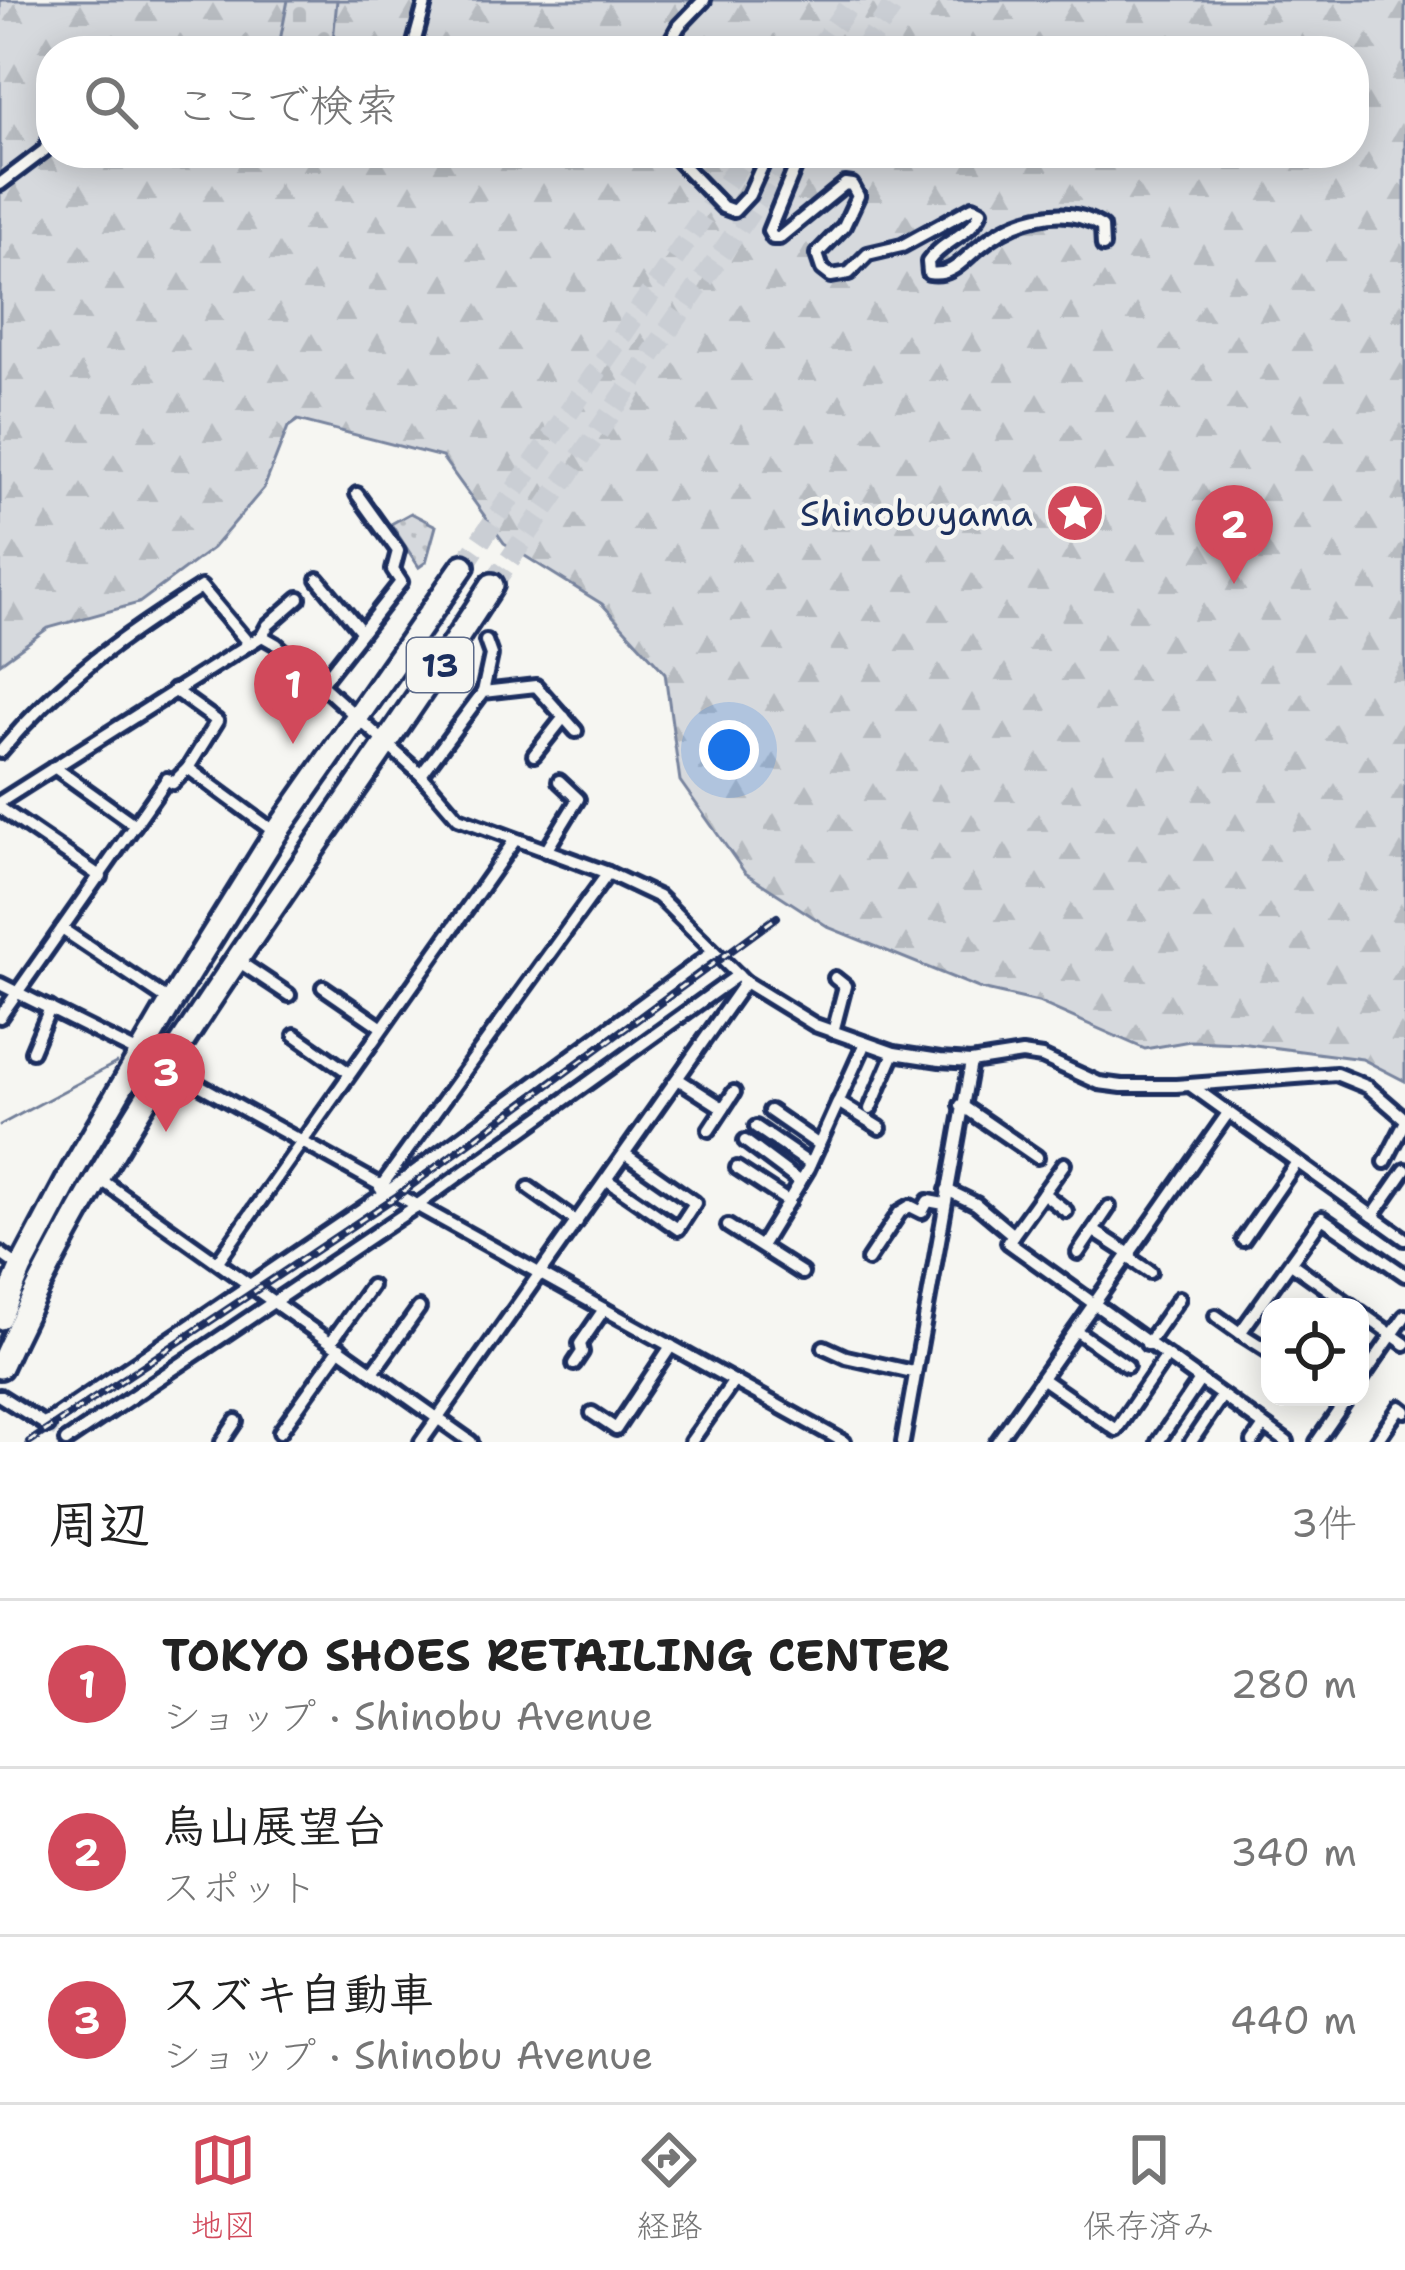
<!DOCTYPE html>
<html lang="ja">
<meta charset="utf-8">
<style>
body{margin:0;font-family:"Shantell Sans","Klee One",sans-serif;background:#f6f6f6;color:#222}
.controls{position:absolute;right:36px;bottom:36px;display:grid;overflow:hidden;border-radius:24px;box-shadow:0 6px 30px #0003}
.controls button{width:108px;height:108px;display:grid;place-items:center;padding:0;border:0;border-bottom:3px solid #e0e0e0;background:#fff;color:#222;font:60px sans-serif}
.you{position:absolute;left:729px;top:750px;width:42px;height:42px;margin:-30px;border:9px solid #fff;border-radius:50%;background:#1a73e8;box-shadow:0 0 0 18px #1a73e833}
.badge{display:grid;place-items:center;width:78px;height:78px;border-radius:50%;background:#d1495b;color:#fff;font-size:39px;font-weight:700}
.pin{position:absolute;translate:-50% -99px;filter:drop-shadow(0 3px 6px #0008)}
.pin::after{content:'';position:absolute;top:63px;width:42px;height:36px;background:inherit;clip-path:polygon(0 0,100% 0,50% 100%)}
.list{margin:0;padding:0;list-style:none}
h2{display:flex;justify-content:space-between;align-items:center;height:156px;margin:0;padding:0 48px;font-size:51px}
h2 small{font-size:39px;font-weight:400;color:#767676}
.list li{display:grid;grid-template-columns:78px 1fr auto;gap:36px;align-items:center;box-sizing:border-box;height:168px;padding:0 48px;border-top:3px solid #e0e0e0}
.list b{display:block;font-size:45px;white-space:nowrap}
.list p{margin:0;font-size:39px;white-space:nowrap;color:#767676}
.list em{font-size:39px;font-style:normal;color:#767676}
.icon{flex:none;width:66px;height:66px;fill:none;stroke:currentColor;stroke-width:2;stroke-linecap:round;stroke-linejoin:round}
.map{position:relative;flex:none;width:1405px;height:1442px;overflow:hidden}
.search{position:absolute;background:#fff;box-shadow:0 6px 30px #0003;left:36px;right:36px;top:36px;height:132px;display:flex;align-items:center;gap:30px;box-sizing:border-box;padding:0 42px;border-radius:48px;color:#767676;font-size:45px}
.sheet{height:660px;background:#fff}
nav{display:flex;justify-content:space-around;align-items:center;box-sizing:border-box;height:168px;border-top:3px solid #e0e0e0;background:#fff;font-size:33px;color:#767676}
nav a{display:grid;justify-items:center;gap:6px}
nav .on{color:#d1495b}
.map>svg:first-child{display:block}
.grass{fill:url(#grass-dots);stroke:#78849e;stroke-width:3}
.forest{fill:url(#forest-firs);stroke:#78849e;stroke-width:3;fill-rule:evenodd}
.cemetery{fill:url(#cemetery-stones);stroke:#78849e;stroke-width:3}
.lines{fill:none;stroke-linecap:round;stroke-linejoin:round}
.stream{stroke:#717e99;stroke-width:3}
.street-tunnel{stroke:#caced4;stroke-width:10;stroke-dasharray:10 5;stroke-linecap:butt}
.highway-tunnel{stroke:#caced4;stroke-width:21;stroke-dasharray:21 10;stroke-linecap:butt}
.street-casing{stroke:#1b2f5e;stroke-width:20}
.highway-casing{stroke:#1b2f5e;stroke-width:30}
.street{stroke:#f6f6f2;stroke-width:10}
.highway{stroke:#f6f6f2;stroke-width:21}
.rail-casing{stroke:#1b2f5e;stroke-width:8}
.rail{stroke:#f6f6f2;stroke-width:3;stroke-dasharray:9;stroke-linecap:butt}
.labels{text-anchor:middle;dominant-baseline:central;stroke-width:9;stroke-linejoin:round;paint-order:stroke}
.shield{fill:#f6f6f2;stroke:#5d6b8a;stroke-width:3}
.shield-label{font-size:33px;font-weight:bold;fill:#1b2f5e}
.poi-label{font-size:36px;fill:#1b2f5e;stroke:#f6f6f2;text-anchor:end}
</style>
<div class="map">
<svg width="1405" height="1442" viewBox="0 0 1405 1442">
<defs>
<pattern id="grass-dots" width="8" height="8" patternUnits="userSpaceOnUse" patternTransform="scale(3)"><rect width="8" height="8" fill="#d6d9dd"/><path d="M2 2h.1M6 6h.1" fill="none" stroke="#b7bbc0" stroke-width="1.8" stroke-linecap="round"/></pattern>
<pattern id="forest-firs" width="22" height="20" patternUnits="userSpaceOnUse" patternTransform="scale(3)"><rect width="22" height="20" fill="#d6d9dd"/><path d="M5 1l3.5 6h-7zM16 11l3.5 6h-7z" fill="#b7bbc0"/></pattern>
<pattern id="cemetery-stones" width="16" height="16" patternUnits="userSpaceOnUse" patternTransform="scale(3)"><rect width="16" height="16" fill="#d6d9dd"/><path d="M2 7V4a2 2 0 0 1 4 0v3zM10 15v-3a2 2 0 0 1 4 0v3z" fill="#b7bbc0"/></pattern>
</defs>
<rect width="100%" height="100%" fill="#f6f6f2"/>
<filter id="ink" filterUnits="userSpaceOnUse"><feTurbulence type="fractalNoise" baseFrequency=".00833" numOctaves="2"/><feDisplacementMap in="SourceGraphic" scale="24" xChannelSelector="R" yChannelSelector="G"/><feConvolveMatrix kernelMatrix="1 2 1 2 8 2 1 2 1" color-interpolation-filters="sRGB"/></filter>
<g filter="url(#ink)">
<path class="grass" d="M 411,513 L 436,526 L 426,562 L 419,567 L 391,524 Z"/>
<path class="forest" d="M 0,0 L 1405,0 L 1405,1081 L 1362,1059 L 1240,1043 L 1190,1041 L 1145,1049 L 1038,1002 L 981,989 L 830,928 L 745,873 L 680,781 L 665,673 L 602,604 L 504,543 L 442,457 L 298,420 L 288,427 L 264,488 L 213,548 L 139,603 L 48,628 L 0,663 ZM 51,51 L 1354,51 L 1354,153 L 51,153 Z"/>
<path class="cemetery" d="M 288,0 L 337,0 L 332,51 L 278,51 Z"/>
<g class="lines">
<path class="stream" d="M 0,1125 L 116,1063"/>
<path class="street-tunnel" d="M 49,1427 L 62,1438"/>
<g class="highway-tunnel">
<path d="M 817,51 L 853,0"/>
<path d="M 862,51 L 897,0"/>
<path d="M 463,566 L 747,153"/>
<path d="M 492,585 L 791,153"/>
</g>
<g class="street-casing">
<g id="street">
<path d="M 412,51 L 426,0"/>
<path d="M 665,51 L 679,26 L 704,0"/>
<path d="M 671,153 L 723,207 L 734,211 L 749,195 L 768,153"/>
<path d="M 801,153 L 769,231 L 773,238 L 779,238 L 845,184 L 852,185 L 858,196 L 844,226 L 817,254 L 822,269 L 831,276 L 849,273 L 868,254 L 902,246 L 973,207 L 981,211 C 972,235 942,241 928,262 L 929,273 C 951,277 962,261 978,248 C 1011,220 1063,201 1102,227 L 1103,246"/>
<path d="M 0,184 L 45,150 L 51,136"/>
<path d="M 318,579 L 361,631"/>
<path d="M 262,636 L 276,644 L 421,775 L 458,818 L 608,873 L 659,897 L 745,982 L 815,1025 L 894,1053 L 940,1060 L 971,1062 L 1022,1054 L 1042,1057 L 1099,1083 L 1122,1086 L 1176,1086 L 1336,1074 L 1368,1087 L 1405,1119"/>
<path d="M 321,684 L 401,582 L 393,570 L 398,551 L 357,494"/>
<path d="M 483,692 L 491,655 L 486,641"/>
<path d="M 0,752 C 59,681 123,636 201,587 L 249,644"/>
<path d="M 534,755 L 564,717"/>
<path d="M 54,767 L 135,825"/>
<path d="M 188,768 L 276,833"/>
<path d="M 421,775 L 483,692 L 536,686 L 576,731"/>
<path d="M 0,802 L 262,636 L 268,625 L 299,598"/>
<path d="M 0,808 L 101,877"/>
<path d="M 546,851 L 578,799 L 559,781"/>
<path d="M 62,929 L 171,1002"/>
<path d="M 238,961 L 289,995"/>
<path d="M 0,984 L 165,1066 L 844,1442"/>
<path d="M 323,987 L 381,1027"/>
<path d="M 0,1017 L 167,779 L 173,783 L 188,768 L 217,721 L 174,690"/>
<path d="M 833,1032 L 845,986 L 835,978"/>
<path d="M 295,1035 L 348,1072"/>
<path d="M 32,1051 L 50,1008"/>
<path d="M 678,1079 L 723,1108"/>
<path d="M 1190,1085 L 1405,1239"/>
<path d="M 838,1102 L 880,1128"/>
<path d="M 961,1105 L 1037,1157"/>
<path d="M 870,1109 L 894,1053"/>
<path d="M 770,1111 L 819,1145"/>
<path d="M 756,1127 L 810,1164"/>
<path d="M 709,1130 L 734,1092"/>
<path d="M 745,1141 L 800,1182"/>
<path d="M 1385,1162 L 1405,1123"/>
<path d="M 737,1168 L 789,1202"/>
<path d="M 100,1179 L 471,1442"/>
<path d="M 607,1180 L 678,1229 L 695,1203 L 625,1154"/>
<path d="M 380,1188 L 608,873"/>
<path d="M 529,1188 L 577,1222"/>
<path d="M 947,1190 L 976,1204 L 1013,1235 L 1008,1242 L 1287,1442"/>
<path d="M 1043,1193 L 1066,1211"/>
<path d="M 1373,1216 L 1405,1170"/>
<path d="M 728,1226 L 802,1273"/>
<path d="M 1094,1231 L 1131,1255"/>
<path d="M 1013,1235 L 1064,1164"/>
<path d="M 1243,1240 L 1297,1162"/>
<path d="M 761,1246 L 808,1169 L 865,1043"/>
<path d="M 0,1253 L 21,1268"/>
<path d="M 1078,1253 L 1109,1207"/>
<path d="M 1129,1258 L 1150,1272"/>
<path d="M 868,1260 L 900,1212 L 910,1206 L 922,1212 L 928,1201 L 944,1204"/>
<path d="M 218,1261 L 515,840"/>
<path d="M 1291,1263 L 1353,1307"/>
<path d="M 1360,1312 L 1405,1344"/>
<path d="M 1216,1316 L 1240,1333"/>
<path d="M 1078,1332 L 1127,1366"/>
<path d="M 331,1342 L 371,1286"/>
<path d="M 1147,1344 L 1179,1298"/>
<path d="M 824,1347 L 846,1357 L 913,1372"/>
<path d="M 1270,1352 L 1240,1333 L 1322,1218 L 1405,1275"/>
<path d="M 574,1364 L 582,1352 L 580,1344 L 604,1309"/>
<path d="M 373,1372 L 419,1308"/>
<path d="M 1044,1380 L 1116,1430 L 1166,1357"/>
<path d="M 1360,1381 L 1405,1316"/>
<path d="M 0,1396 L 48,1426"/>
<path d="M 592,1413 L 616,1429 L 671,1346"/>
<path d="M 45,1424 L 387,1192 L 713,952"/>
<path d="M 280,1432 L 340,1348"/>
<path d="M 66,1441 L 415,1207 L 738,975"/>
<path d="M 222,1442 L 236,1421"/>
<path d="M 421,1442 L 745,982"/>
<path d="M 691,1442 L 734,1381"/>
<path d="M 903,1442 L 971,1062"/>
<path d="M 997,1442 L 1228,1113"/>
<path d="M 1158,1442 L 1200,1380"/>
<path d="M 1191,1442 L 1222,1396"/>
<path d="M 1253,1442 L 1264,1426"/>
<path d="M 1317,1442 L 1348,1397"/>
<path d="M 1376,1442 L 1400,1407 L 1405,1411"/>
</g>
</g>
<g class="highway-casing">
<g id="highway">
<path d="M 0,1318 L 21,1268 L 73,1170 L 171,1002 L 276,833 L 463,566"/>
<path d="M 0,1367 C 128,1085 326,844 492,585"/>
</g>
</g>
<use href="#street" class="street"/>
<use href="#highway" class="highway"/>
<g class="rail-casing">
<path id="rail" d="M 29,1442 L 397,1196 L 777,917"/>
</g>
<use href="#rail" class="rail"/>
</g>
</g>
<defs>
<g id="sight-disc" transform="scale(3)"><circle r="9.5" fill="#d1495b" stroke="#f6f6f2"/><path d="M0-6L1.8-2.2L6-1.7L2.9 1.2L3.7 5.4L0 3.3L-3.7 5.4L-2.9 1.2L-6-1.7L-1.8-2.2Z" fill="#fff"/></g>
</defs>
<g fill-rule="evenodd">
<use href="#sight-disc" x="1075" y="513"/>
</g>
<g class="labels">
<rect class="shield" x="407" y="638" width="66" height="54" rx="9"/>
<g class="shield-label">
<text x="440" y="665">13</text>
</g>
<g class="poi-label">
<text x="1033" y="513">Shinobuyama</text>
</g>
</g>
</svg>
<div class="controls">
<button><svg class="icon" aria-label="locate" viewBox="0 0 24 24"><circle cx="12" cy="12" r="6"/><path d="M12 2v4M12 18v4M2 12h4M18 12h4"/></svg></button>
</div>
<div class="you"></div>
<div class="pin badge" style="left:293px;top:744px">1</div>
<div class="pin badge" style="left:1234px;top:584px">2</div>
<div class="pin badge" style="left:166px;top:1132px">3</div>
<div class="search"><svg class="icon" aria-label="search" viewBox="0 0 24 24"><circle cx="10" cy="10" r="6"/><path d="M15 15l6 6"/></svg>ここで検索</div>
</div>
<section class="sheet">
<h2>周辺<small>3件</small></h2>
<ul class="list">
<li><span class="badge">1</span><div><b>TOKYO SHOES RETAILING CENTER</b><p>ショップ · Shinobu Avenue</p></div><em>280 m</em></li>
<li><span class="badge">2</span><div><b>烏山展望台</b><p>スポット</p></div><em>340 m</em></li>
<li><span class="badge">3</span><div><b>スズキ自動車</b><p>ショップ · Shinobu Avenue</p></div><em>440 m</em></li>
</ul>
</section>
<nav>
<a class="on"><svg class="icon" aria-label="map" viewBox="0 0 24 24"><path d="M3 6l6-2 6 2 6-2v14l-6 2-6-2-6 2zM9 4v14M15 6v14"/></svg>地図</a>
<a><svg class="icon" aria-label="directions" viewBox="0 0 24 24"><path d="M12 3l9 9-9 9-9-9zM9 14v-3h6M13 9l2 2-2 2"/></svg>経路</a>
<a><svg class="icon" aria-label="saved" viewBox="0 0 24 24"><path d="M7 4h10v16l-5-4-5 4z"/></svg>保存済み</a>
</nav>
